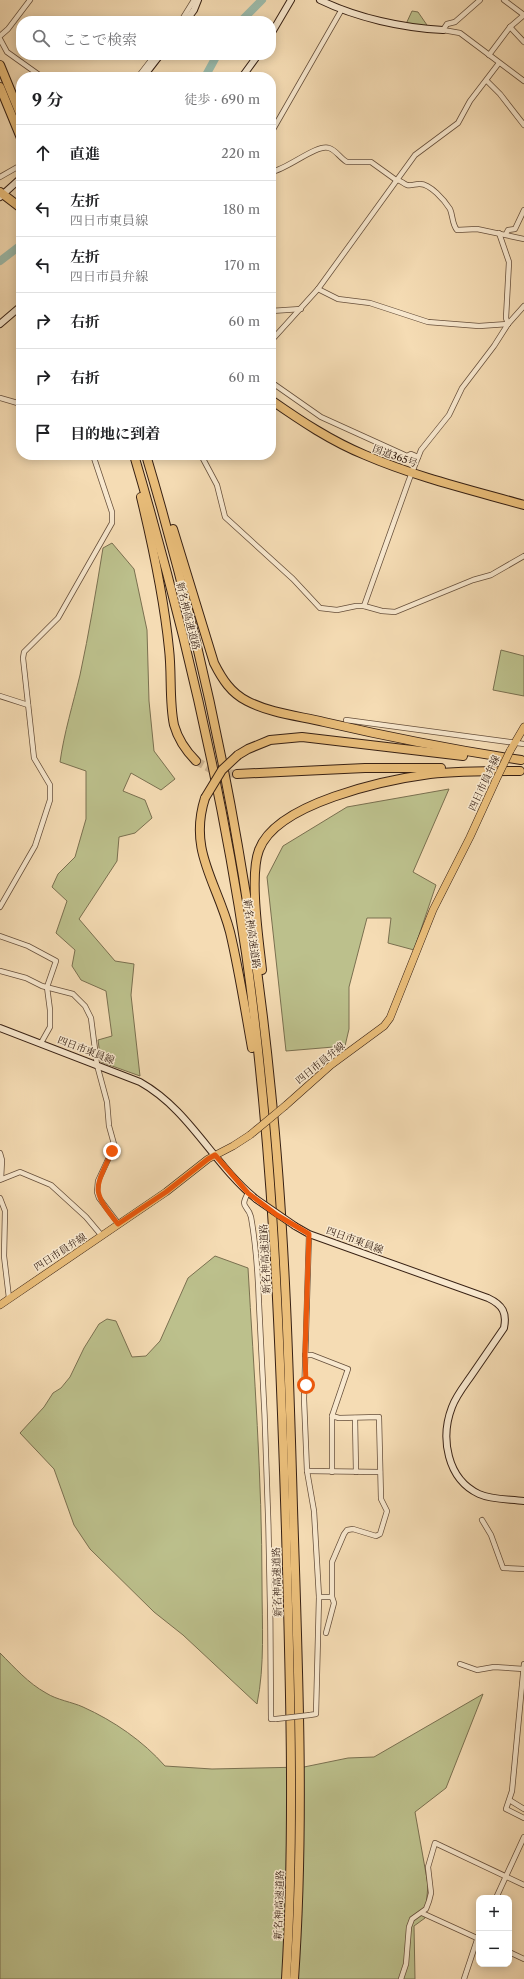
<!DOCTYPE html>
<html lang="ja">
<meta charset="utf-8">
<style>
body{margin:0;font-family:"Libre Caslon Text","Noto Serif JP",serif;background:#f2f2f2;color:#202124}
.controls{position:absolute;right:12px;bottom:12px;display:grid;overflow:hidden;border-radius:8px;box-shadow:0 2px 10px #0003}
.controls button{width:36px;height:36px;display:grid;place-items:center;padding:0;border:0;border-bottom:1px solid #e0e0e0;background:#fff;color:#202124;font:20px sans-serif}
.stop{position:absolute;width:12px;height:12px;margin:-9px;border:3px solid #ea580c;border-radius:50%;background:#fff}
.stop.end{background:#ea580c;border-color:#fff;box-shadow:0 1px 4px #0008}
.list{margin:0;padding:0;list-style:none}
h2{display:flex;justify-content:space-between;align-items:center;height:52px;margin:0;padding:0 16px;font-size:17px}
h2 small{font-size:13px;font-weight:400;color:#757577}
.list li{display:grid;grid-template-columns:26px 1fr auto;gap:12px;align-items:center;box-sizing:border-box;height:56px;padding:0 16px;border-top:1px solid #e0e0e0}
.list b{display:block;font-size:15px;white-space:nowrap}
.list p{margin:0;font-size:13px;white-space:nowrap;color:#757577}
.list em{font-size:13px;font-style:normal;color:#757577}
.icon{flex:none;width:22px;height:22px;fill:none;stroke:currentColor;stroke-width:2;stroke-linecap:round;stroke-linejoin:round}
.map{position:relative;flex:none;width:524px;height:1979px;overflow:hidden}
.search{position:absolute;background:#fff;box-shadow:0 2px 10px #0003;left:16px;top:16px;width:260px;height:44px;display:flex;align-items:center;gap:10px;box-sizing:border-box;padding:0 14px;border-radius:16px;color:#757577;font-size:15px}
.panel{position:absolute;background:#fff;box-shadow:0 2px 10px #0003;left:16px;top:72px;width:260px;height:388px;border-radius:16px}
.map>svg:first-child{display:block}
.green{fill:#bcc08c;stroke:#7a7050}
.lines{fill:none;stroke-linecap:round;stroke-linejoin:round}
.river{stroke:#9cbcac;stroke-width:8}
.highway-tunnel{stroke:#cfb694;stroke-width:8;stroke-dasharray:8 4;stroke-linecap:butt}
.street-casing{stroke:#664f3b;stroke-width:6}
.secondary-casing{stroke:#372013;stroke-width:8}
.primary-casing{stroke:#372013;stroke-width:8}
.highway-casing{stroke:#372013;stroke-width:10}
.street{stroke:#f8e8ce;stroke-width:4.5}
.secondary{stroke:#f8e8ce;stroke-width:6}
.primary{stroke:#eabe7a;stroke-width:7}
.highway{stroke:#eabe7a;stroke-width:8}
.street-bridge-casing{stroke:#664f3b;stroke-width:6;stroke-linecap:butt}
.secondary-bridge-casing{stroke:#372013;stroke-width:8;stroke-linecap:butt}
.primary-bridge-casing{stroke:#372013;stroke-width:8;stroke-linecap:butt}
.highway-bridge-casing{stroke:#372013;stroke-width:10;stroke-linecap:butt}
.street-bridge{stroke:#f8e8ce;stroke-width:4.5}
.secondary-bridge{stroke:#f8e8ce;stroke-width:6}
.primary-bridge{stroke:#eabe7a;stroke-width:7}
.highway-bridge{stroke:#eabe7a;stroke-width:8}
.route{stroke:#ea580c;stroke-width:5}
.labels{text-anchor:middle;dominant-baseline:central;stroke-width:3;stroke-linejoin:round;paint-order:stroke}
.street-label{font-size:10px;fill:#372013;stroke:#f8e8ce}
</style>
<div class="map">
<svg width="524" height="1979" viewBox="0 0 524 1979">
<rect width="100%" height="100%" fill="#f5dcb4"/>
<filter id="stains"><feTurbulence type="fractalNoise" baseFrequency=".005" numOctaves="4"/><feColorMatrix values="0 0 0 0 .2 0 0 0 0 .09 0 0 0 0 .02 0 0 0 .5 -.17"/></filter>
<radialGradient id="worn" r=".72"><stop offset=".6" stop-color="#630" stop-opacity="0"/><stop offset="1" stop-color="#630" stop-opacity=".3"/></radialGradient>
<g class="green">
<path d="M 412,11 L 418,12 L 429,28 L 406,24 Z"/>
<path d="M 112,543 L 134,569 L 147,630 L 149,701 L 154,751 L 175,779 L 161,790 L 131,773 L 123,791 L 145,800 L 152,818 L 135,833 L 119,837 L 117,861 L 79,919 L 115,961 L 134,964 L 131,995 L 140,1076 L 101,1062 L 98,1040 L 112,1036 L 106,991 L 81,980 L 72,966 L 75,950 L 56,933 L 67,901 L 52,887 L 58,874 L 75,857 L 86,819 L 86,771 L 60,762 C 64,733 73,704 80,675 C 89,633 96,591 103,548 Z"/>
<path d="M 501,650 L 524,656 L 524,696 L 493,690 Z"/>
<path d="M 449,789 L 413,872 L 436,885 L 414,950 L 388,943 L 391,918 L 367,918 L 349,987 L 349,1029 L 345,1046 L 286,1051 L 267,877 L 283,846 L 347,807 Z"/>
<path d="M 215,1256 L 248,1268 C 254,1373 262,1478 262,1584 C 262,1624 265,1665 257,1704 L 183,1635 L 154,1612 L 90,1549 L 74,1525 L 54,1469 L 20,1433 L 44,1407 L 53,1393 L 61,1388 L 70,1377 L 84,1348 L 99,1324 L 107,1319 L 116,1321 L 132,1357 L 146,1356 L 160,1341 L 188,1278 Z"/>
<path d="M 0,1653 C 15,1668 28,1683 46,1693 C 57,1700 72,1702 83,1707 C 114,1721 143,1741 165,1766 L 212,1769 L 304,1767 L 348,1758 L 374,1757 L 483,1694 L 446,1788 L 415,1812 L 428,1885 L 425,1918 L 414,1926 L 415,1979 L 0,1979 Z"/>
</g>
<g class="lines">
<g class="river">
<path d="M 241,21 L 262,0"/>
<path d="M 205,77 L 217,55"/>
<path d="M 0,261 L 21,245"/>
</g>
<path class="highway-tunnel" d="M 196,761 L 216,772 L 237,774"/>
<g class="street-casing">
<g id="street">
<path d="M 504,0 L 524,15"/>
<path d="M 181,21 L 194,0"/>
<path d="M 510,27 L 524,42"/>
<path d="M 443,30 L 460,33 L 524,81"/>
<path d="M 443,30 L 447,24 L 455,22 L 480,0"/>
<path d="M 0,36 L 8,29 L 30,0"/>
<path d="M 0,39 L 7,52 L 42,77"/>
<path d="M 489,55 L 510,27 L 524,15"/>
<path d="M 138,77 L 155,55"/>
<path d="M 487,81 L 500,94 L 524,125"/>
<path d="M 271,133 L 342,9"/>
<path d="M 271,172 C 288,169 316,144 329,148 C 336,150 340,158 347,162 L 371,162 L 396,180 C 401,180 402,183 407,185 C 411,186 415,184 419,184 C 430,183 445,201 450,209 C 453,216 452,224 457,230 L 477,229 L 524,239"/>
<path d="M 0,177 L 21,165"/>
<path d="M 499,233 L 509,262 L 506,318 L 508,324"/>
<path d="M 506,234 L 508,230 L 515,229 L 524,210"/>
<path d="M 318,289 L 338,299 L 370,303 L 428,322 L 479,326 L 508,324"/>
<path d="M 271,311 L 301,309"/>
<path d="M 271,341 L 318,289 L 415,155 L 458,123 L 470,101 L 499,63"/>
<path d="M 271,382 L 321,417 L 407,456 L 411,454 L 418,457"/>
<path d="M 0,398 L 21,404"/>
<path d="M 201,455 L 217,485 L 225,517 L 293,579 L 320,608 L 337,610 L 356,606 L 364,606 L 382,611 L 395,612 L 473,580 L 491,575 L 524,556"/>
<path d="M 364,606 L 409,480 L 421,450 L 449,415 L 462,388 L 494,346 L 508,324 L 524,306"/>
<path d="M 0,696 L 28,705"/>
<path d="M 346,720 L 524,744"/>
<path d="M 0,907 L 35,846 L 50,800 L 50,785 L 34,758 L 23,658 L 24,652 L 58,618 L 112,523 L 112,512 L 93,455"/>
<path d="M 0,936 L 28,946 L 56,961 L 47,987 L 50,1010 L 50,1027 L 41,1043"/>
<path d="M 0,971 L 26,978 L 42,986 L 73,994 L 85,1006 L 91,1018 L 97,1065 L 107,1102 L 109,1126 L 114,1144 L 112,1151 L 98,1181 L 97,1192 L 99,1198 L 118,1223"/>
<path d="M 0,1153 L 2,1160 L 1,1179"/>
<path d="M 0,1180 L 20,1172 L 51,1185 L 86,1217 L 102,1236"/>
<path d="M 248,1193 C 239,1209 248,1204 251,1217 C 256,1245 258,1275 259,1304 C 267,1442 271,1581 271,1719 L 276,1719"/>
<path d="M 0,1198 L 5,1211 L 4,1256 L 9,1298"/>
<path d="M 309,1234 L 304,1399 L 307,1471 L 314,1511 L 319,1597 L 332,1597"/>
<path d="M 305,1355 L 312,1355 L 348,1369 L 332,1416 L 332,1472"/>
<path d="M 355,1418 L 356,1472"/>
<path d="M 307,1471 L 380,1472"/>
<path d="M 482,1520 L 491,1535 L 503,1568 L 524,1569"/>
<path d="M 326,1633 L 334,1603 L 332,1597 L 332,1562 L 344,1534 L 347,1530 L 353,1529 L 376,1536 L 380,1534 L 387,1511 L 381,1499 L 379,1417 L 339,1418 L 332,1416"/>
<path d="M 460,1664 L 477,1670 L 494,1667 L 524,1669"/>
<path d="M 524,1664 L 512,1791 L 506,1809 L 524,1818"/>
<path d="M 310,1715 L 316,1714 L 319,1597"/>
<path d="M 511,1801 L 524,1809"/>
<path d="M 496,1898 L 524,1837"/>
<path d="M 422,1913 L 479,1939"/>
<path d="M 509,1952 L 524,1959"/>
<path d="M 401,1979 L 406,1964 L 409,1927 L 412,1919 L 426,1909 L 429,1901 L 431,1893 L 428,1867 L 435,1843 L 524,1885"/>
<path d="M 464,1979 L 478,1937"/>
</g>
</g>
<g class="secondary-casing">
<g id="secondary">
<path d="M 320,0 C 357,18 403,28 443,30"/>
<path d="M 186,21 L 194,10 L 198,0"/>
<path d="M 271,34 L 291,0"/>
<path d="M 143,77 L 160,55"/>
<path d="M 242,77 L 258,55"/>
<path d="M 0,197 L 21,178"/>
<path d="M 0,324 L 21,306"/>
<path d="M 0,1028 L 140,1082 C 190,1110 213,1164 256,1199"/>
<path d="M 295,1226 L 309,1234 L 488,1298 C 503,1305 507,1313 504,1328 C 493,1344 482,1360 471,1376 C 464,1386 456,1396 452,1407 C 440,1438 447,1479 479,1494 C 492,1500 510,1499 524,1501"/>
</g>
</g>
<g class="primary-casing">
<g id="primary">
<path d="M 510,751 L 524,727"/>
<path d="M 285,1106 L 331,1065 L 384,1026 L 390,1018 L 433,910 L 470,837 L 496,780"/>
<path d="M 0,1305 L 166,1192 L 208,1159 L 233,1146 L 250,1135"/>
</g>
</g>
<g class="highway-casing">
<g id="highway">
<path d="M 0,65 L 21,116"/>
<path d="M 0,87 L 21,138"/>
<path d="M 0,192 L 21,208"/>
<path d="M 271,400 C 301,421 331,441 365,455 C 416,477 471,490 524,505"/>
<path d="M 134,455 C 182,618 221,784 246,953 C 273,1144 280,1338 286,1531 C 290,1680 295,1830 286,1979"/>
<path d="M 146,455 C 208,663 250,875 271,1091 C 285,1229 289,1369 293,1508 C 298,1665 305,1822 294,1979"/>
<path d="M 141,497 C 153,547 164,598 169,649 C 172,674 169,701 174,725 C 178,739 185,750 196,761"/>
<path d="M 173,529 L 214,663 C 222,679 231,693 247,701 C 270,713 299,716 324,722 C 389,737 455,750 521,760"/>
<path d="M 238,755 L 248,749 L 270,740 L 302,737 L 463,756"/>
<path d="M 237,774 L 365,768 L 441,768"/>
<path d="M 205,798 C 188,851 217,882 230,932 C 239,970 245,1009 252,1048"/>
<path d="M 262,970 C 259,941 249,876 259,850 C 276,803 385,780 430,774 C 459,771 490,771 520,771"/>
</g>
</g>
<use href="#street" class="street"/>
<use href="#secondary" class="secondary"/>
<use href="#primary" class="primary"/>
<use href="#highway" class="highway"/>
<g class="street-bridge-casing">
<path id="street-bridge" d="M 276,1719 L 310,1715"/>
</g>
<g class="secondary-bridge-casing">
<path id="secondary-bridge" d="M 256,1199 L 295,1226"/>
</g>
<g class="primary-bridge-casing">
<g id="primary-bridge">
<path d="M 496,780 L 510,751"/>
<path d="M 250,1135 L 285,1106"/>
</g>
</g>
<g class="highway-bridge-casing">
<path id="highway-bridge" d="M 205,798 L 222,770 L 238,755"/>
</g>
<use href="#street-bridge" class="street-bridge"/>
<use href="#secondary-bridge" class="secondary-bridge"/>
<use href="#primary-bridge" class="primary-bridge"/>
<use href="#highway-bridge" class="highway-bridge"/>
</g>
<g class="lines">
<path class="route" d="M 112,1151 C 95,1190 90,1189 118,1224 L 166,1192 L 208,1159 L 215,1155 L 248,1193 L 277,1215 L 309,1234 L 305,1355 L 306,1385"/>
</g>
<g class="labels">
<g class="street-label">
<text transform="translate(395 456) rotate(20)">国道365号</text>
<text transform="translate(188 616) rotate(76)">新名神高速道路</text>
<text transform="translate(484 783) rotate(-65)">四日市員弁線</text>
<text transform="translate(252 934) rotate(82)">新名神高速道路</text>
<text transform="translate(86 1050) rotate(21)">四日市東員線</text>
<text transform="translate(320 1063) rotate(-39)">四日市員弁線</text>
<text transform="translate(355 1240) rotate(20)">四日市東員線</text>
<text transform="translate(60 1252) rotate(-33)">四日市員弁線</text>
<text transform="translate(265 1259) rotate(-93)">新名神高速道路</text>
<text transform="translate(277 1582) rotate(-92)">新名神高速道路</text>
<text transform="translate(279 1905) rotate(-88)">新名神高速道路</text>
</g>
</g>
<rect width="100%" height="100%" filter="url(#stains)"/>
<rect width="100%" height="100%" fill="url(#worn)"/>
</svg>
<div class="controls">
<button>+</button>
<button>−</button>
</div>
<div class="stop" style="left:306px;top:1385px"></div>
<div class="stop end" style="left:112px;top:1151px"></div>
<div class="search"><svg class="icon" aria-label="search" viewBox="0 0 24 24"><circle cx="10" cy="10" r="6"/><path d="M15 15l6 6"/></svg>ここで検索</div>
<section class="panel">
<h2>9 分<small>徒歩 · 690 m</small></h2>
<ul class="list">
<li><svg class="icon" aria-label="ahead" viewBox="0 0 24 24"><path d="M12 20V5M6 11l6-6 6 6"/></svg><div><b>直進</b></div><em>220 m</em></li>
<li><svg class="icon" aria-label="left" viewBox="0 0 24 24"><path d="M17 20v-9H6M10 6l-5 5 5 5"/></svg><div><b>左折</b><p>四日市東員線</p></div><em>180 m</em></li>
<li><svg class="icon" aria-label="left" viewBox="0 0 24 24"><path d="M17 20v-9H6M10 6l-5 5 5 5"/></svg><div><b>左折</b><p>四日市員弁線</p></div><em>170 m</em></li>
<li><svg class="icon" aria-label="right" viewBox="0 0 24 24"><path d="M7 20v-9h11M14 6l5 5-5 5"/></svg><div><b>右折</b></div><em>60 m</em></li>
<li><svg class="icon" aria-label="right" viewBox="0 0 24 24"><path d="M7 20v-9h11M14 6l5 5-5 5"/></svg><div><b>右折</b></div><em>60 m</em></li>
<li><svg class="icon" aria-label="arrive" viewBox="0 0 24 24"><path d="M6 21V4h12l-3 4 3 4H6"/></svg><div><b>目的地に到着</b></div></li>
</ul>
</section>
</div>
